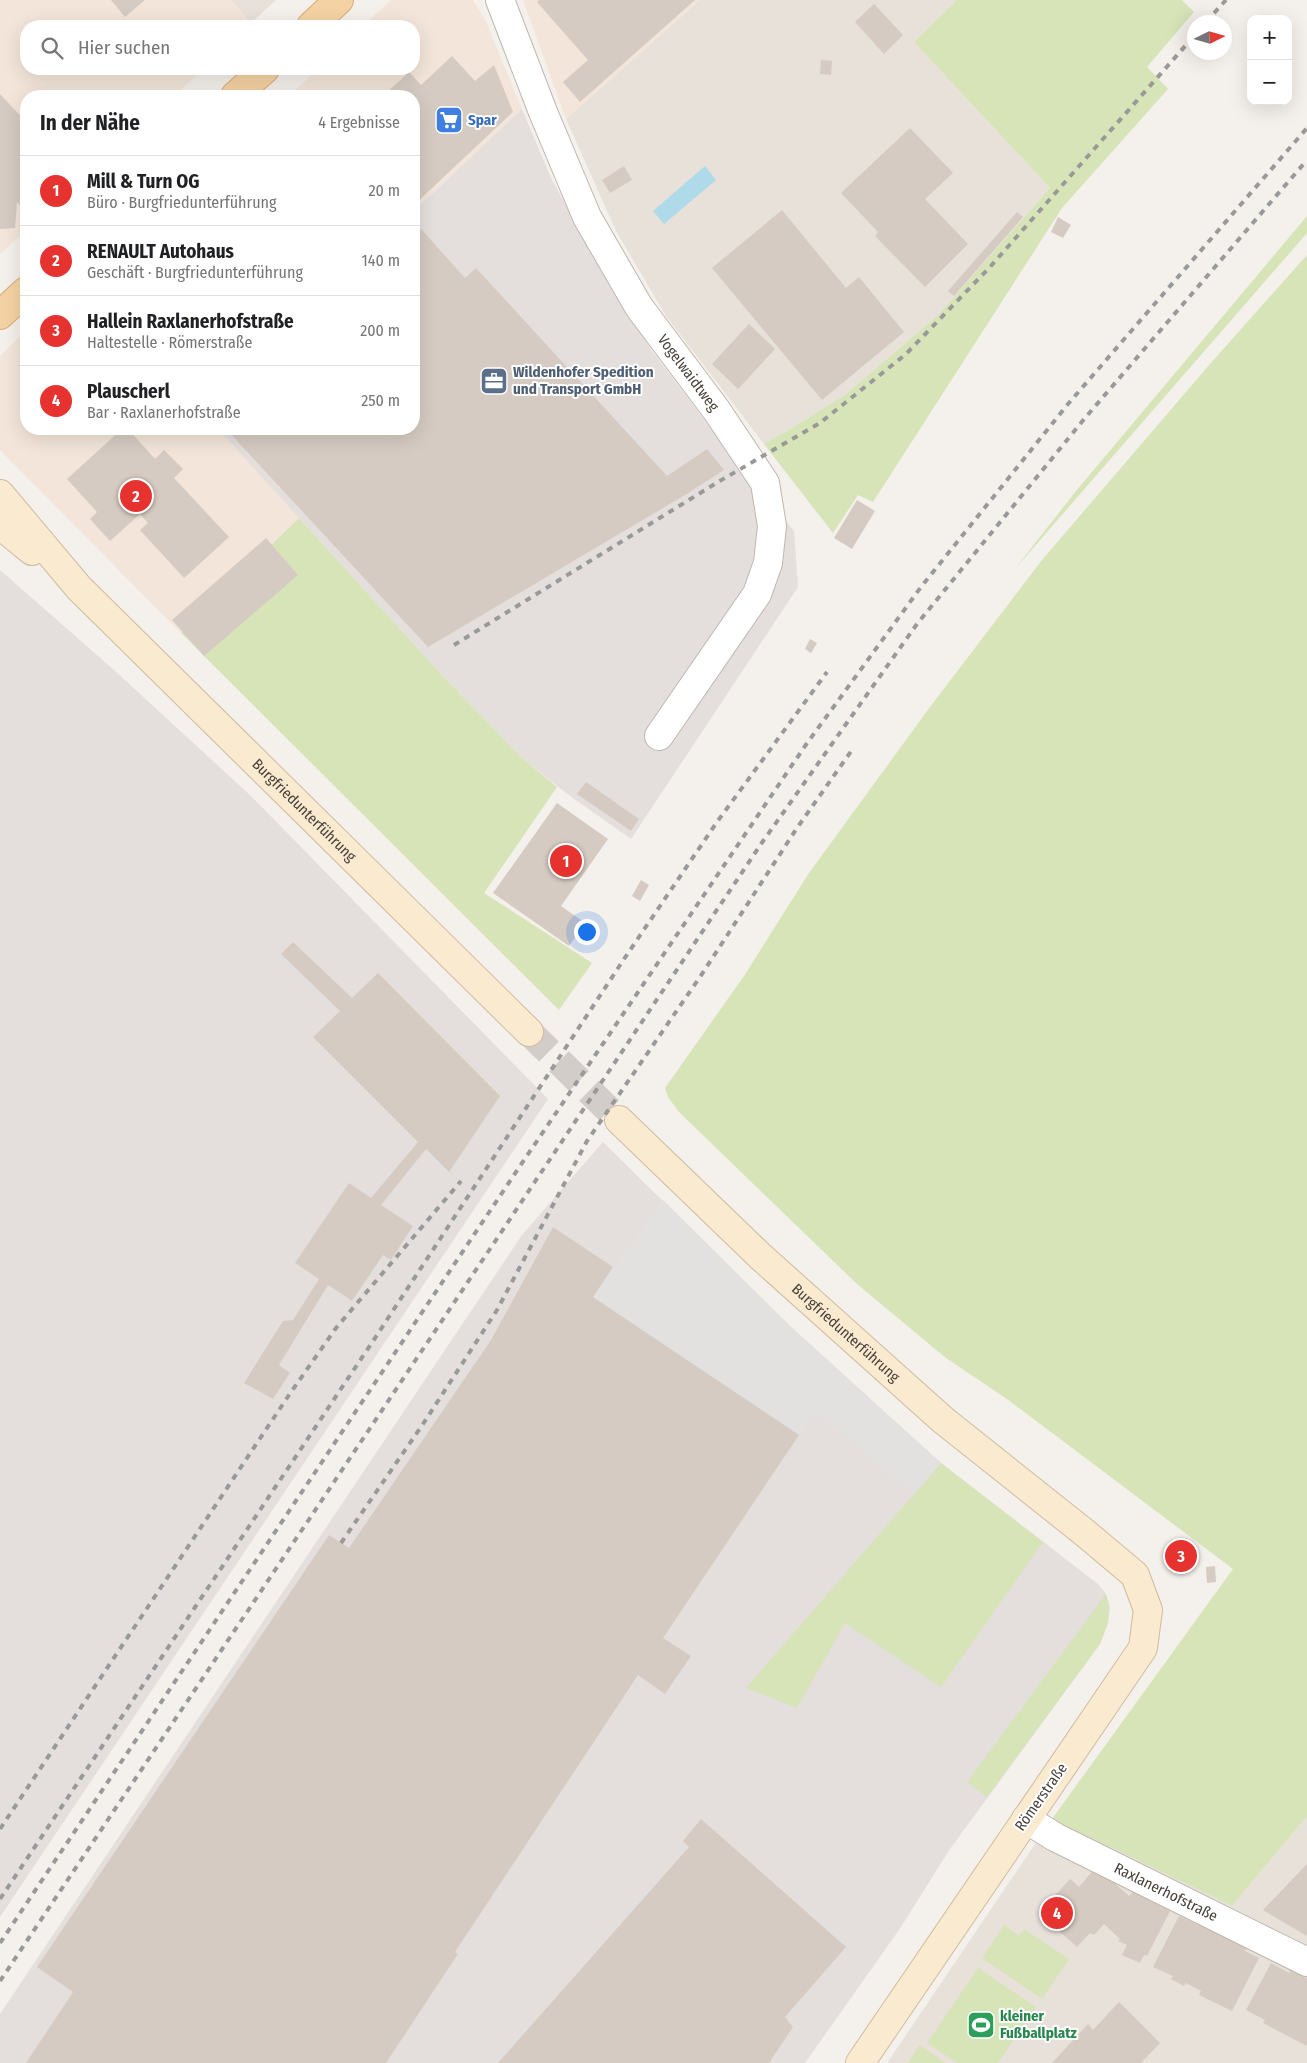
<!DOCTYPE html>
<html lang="de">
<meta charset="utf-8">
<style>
body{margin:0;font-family:"Fira Sans Condensed",sans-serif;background:#f2f2f2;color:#202124}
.controls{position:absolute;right:15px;top:15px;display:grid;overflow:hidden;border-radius:10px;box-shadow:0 5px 20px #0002}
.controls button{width:45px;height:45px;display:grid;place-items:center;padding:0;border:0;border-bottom:1px solid #e0e0e0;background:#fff;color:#202124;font:25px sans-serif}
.compass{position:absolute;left:1187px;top:15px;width:45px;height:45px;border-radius:50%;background:#fff;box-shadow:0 5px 20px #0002;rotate:85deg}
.you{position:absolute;left:586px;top:931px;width:18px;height:18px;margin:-12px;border:4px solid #fff;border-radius:50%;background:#1a73e8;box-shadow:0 0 0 8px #1a73e833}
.badge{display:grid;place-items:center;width:32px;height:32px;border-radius:50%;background:#e63330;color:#fff;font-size:16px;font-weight:700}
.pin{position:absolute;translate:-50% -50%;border:2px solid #fff;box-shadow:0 1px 5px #0006}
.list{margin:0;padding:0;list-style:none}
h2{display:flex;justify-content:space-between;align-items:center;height:65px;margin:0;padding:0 20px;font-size:21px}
h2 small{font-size:16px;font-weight:400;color:#757577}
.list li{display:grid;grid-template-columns:32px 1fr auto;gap:15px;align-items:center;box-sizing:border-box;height:70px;padding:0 20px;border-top:1px solid #e0e0e0}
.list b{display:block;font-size:19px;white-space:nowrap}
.list p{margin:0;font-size:16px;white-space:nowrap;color:#757577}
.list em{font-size:16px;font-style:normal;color:#757577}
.icon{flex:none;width:28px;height:28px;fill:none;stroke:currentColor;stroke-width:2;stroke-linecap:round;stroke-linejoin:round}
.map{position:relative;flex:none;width:1307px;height:2063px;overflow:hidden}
.search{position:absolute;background:#fff;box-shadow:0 5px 20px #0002;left:20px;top:20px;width:400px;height:55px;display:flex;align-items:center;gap:12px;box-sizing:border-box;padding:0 18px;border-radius:20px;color:#757577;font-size:19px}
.panel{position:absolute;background:#fff;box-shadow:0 5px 20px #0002;left:20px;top:90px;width:400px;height:345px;border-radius:20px}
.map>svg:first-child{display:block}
.residential{fill:#e7e1da}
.commercial{fill:#f3e5d9}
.industrial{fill:#e4dfdc}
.green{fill:#d6e4b8}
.parking{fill:#e3e1df}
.water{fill:#aedaea}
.building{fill:#d5cbc2}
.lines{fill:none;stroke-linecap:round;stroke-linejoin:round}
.street-tunnel{stroke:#d2cdc8;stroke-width:28;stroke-dasharray:28 14;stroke-linecap:butt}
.street-casing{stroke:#bfb7ae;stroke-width:30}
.secondary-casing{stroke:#cfbc9f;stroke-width:30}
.primary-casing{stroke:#d9ad74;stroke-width:30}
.street{stroke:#fff;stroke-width:28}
.secondary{stroke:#faeacf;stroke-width:28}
.primary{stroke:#f5d2a3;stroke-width:28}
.rail{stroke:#999;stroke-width:4;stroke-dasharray:6 6;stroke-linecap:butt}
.labels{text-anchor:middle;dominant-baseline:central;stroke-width:4;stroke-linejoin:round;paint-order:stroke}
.shop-label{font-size:15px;font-weight:bold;fill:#366cbe;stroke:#fff;text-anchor:start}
.service-label{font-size:15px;font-weight:bold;fill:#4e5e75;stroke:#fff;text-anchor:start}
.street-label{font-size:15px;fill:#48403a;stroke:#fff}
.leisure-label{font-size:15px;font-weight:bold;fill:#27864d;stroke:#fff;text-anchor:start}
</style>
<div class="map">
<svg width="1307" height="2063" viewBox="0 0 1307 2063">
<rect width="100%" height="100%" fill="#f4f0eb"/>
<g class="residential">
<path d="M 231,0 L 276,0 L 251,23 Z"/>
<path d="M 700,0 L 957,0 L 914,42 L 1050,188 L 938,315 L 846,394 L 792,428 L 764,444 L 666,316 L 616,231 L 566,119 Z"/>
<path d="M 1307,1816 L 1307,2063 L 887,2063 L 1052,1819 L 1232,1906 Z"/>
</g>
<g class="commercial">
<path d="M 0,0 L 231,0 L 251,23 L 248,26 L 26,26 L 26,69 L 203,69 L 174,96 L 26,96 L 26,230 L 0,254 Z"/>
<path d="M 391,0 L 473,0 L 486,22 L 522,109 L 414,211 L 414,96 L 289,96 L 318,69 L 414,69 L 414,26 L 363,26 Z"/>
<path d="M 523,0 L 700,0 L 566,119 Z"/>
<path d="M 26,331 L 26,429 L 218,429 L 299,518 L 181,633 L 0,450 L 0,356 Z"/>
</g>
<g class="industrial">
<path d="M 522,109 L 551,178 L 596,260 L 652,351 L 738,464 L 794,531 L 798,587 L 631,839 L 566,793 L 521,757 L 440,673 L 218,429 L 414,429 L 414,211 Z"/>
<path d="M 0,570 L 114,670 L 251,796 L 548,1099 L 0,1917 Z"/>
<path d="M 603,1142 L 790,1326 L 941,1463 L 1098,1584 L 1106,1594 L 1110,1607 L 1108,1623 L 1100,1644 L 950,1849 L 899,1930 L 805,2063 L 0,2063 L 0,2014 L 522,1235 Z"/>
</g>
<g class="green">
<path d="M 957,0 L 1182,0 L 1194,12 L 1147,67 L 1168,89 L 1062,208 L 873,502 L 858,495 L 833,533 L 764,444 L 792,428 L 846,394 L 938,315 L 1050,188 L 914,42 Z"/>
<path d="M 1307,216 L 1307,233 L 1014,570 L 1076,491 Z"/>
<path d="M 1307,255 L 1307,1816 L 1232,1906 L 1052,1819 L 1233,1569 L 1007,1399 L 946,1358 L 857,1284 L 679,1112 L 668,1097 L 665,1088 L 744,976 L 809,873 L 930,707 L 1042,560 L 1210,364 Z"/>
<path d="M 299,518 L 440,673 L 521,757 L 557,787 L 484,893 L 592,963 L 559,1010 L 181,633 Z"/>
<path d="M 941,1463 L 1043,1542 L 941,1687 L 845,1623 L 797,1708 L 746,1688 Z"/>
<path d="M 1106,1594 C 1112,1615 1108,1624 1100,1644 L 987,1797 L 967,1782 Z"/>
<path d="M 1004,1925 L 1019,1936 L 1024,1929 L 1069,1959 L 1042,1999 L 982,1958 Z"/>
<path d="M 978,1968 L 1036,2007 L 998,2063 L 957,2063 L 927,2043 Z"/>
<path d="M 920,2045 L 945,2063 L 908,2063 Z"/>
</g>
<path class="parking" d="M 663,1200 L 790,1326 L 941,1463 L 914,1495 L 816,1411 L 799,1435 L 593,1297 Z"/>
<path class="water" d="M 705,166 L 716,180 L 664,224 L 653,211 Z"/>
<g class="building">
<path d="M 111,0 L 145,0 L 125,17 Z"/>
<path d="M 539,0 L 695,0 L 580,102 L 563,82 L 588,60 L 537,2 Z"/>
<path d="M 874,4 L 903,35 L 884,54 L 855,22 Z"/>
<path d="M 452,56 L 475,81 L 494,65 L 513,112 L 414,205 L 414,96 L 383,96 L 409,72 L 421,85 Z"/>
<path d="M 821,60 L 832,61 L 831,75 L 820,74 Z"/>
<path d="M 0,94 L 26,122 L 26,212 L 17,202 L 15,228 L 0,229 Z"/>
<path d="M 910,128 L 953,173 L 925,199 L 968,244 L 925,287 L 875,236 L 878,232 L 841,193 Z"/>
<path d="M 624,166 L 632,180 L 610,193 L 602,180 Z"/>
<path d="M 782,210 L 846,288 L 859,277 L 904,332 L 822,400 L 712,268 Z"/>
<path d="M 1017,212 L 1023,217 L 954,296 L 948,291 Z"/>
<path d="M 1058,217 L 1071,225 L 1063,238 L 1051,232 Z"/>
<path d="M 421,229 L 465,278 L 476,268 L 667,476 L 707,449 L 724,470 L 685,495 L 428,647 L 226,429 L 414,429 L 414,236 Z"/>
<path d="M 749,324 L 775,349 L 738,389 L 712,364 Z"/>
<path d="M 122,429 L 128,429 L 155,459 L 164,450 L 183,469 L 174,478 L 229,537 L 184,578 L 140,530 L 148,523 L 140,514 L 110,541 L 90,519 L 97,512 L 67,479 Z"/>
<path d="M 857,500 L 875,511 L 852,549 L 834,538 Z"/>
<path d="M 266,538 L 298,575 L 204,656 L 172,620 Z"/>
<path d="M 810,639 L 817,643 L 811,653 L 805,649 Z"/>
<path d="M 586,782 L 639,819 L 631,831 L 577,794 Z"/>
<path d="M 557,803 L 608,839 L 561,906 L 585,923 L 569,946 L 493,893 Z"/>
<path d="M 641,880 L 649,885 L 640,901 L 632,896 Z"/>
<path d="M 293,942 L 352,998 L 378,973 L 500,1096 L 449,1172 L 426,1149 L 381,1205 L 413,1226 L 391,1260 L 383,1255 L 352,1301 L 328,1285 L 279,1365 L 290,1373 L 273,1399 L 244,1383 L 283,1321 L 293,1320 L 319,1279 L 295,1263 L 349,1183 L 371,1198 L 418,1142 L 424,1148 L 313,1037 L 340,1011 L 281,954 Z"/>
<path d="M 553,1227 L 613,1267 L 593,1297 L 799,1435 L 663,1638 L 691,1656 L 665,1694 L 638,1675 L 455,1952 L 458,1954 L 386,2063 L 26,2063 L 73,1992 L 37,1967 L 329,1535 L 349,1548 L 491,1340 Z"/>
<path d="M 1215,1566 L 1216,1582 L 1207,1583 L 1206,1567 Z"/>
<path d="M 701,1819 L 846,1947 L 785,2017 L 793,2027 L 769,2063 L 498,2063 L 689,1847 L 683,1841 Z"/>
<path d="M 1307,1864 L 1307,1936 L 1263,1910 Z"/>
<path d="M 1096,1867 L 1129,1896 L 1133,1892 L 1170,1911 L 1147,1956 L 1144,1955 L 1140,1963 L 1122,1955 L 1127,1945 L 1118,1941 L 1120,1939 L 1104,1924 L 1094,1935 L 1090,1933 L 1077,1947 L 1039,1913 L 1070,1879 L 1079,1887 Z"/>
<path d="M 1179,1916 L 1198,1925 L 1199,1922 L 1247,1946 L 1245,1951 L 1259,1958 L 1232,2011 L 1199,1995 L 1201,1991 L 1186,1983 L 1184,1986 L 1171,1979 L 1173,1976 L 1153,1967 Z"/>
<path d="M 1271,1963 L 1289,1973 L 1290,1970 L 1307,1978 L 1307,2046 L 1263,2023 L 1265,2020 L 1246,2010 Z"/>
<path d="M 1119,2002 L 1160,2043 L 1141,2063 L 1052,2063 L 1088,2024 L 1093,2030 Z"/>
</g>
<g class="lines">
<path class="street-tunnel" d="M 529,1032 L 619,1120"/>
<g class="street-casing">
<g id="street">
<path id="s1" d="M 500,0 L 543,112 L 587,217 L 639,307 L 717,411 L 765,483 L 772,526 L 768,563 L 757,594 L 659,736"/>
<path id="s2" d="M 1026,1819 L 1055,1837 L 1307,1962"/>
</g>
</g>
<g class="secondary-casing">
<g id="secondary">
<path id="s3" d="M 0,494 L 79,588 L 529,1032"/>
<path d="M 0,525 L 32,551"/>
<path id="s4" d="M 619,1120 L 760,1256 L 943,1420 L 1085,1533 L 1135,1575 L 1148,1610 L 1143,1648 L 860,2063"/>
</g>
</g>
<g class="primary-casing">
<g id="primary">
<path d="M 311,26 L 339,0"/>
<path d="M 235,96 L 265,69"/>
<path d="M 0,315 L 26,291"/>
</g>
</g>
<use href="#street" class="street"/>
<use href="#secondary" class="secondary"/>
<use href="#primary" class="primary"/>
<g class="rail">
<path d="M 1206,22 L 1226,0"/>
<path d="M 454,645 L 718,482 L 820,423 L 906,354 L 990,267 L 1194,36"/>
<path d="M 341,1543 L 423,1424 L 497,1310 L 587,1141 L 702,974 L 797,828 L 852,750"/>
<path d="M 0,1829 L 289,1395 L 336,1328 L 461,1181"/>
<path d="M 0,1899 L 373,1341 L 624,959 L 717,822 L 827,672"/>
<path d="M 0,1943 L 520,1166 L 805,746 L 921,587 L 1068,404 L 1307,128"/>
<path d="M 0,1981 L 761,844 L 917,624 L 1085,418 L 1307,160"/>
</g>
</g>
<defs>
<g id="supermarket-square" transform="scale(1.4375)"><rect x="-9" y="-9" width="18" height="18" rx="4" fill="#3f7fe0" stroke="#fff"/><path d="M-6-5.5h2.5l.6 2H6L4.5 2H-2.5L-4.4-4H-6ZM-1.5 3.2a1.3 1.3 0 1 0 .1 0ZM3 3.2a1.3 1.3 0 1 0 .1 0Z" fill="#fff"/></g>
<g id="office-square" transform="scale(1.4375)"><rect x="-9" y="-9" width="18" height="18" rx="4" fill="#5c6f8a" stroke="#fff"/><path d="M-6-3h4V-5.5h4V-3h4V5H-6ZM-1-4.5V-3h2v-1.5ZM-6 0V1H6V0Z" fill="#fff"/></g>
<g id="stadium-square" transform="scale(1.4375)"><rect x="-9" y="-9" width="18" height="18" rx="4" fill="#2e9e5b" stroke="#fff"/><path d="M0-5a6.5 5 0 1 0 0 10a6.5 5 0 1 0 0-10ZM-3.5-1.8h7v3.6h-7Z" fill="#fff"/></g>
</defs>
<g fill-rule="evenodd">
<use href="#supermarket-square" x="449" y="120"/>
<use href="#office-square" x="494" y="381"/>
<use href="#stadium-square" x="981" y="2025"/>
</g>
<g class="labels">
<g class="shop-label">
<text x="468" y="120">Spar</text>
</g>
<g class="service-label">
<text x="513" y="372">Wildenhofer Spedition<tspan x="513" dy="17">und Transport GmbH</tspan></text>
</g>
<g class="street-label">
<text stroke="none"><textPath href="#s1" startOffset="420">Vogelwaidtweg</textPath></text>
<text stroke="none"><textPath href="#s3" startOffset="439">Burgfriedunterführung</textPath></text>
<text stroke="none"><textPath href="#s4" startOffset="311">Burgfriedunterführung</textPath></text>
<text transform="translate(1041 1797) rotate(-55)">Römerstraße</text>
<text stroke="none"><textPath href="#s2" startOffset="158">Raxlanerhofstraße</textPath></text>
</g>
<g class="leisure-label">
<text x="1000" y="2016">kleiner<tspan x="1000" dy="17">Fußballplatz</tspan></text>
</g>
</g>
</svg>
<div class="controls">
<button>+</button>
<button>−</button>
</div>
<svg class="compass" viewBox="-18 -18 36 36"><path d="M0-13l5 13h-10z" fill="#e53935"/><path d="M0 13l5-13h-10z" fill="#757577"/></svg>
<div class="you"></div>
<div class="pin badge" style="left:566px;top:861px">1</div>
<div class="pin badge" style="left:136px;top:496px">2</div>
<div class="pin badge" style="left:1181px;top:1556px">3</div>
<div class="pin badge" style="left:1057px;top:1913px">4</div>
<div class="search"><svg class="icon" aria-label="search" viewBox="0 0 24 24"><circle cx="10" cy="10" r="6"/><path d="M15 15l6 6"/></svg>Hier suchen</div>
<section class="panel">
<h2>In der Nähe<small>4 Ergebnisse</small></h2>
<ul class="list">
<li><span class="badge">1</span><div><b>Mill &amp; Turn OG</b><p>Büro · Burgfriedunterführung</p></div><em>20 m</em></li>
<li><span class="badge">2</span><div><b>RENAULT Autohaus</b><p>Geschäft · Burgfriedunterführung</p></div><em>140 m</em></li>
<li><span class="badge">3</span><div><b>Hallein Raxlanerhofstraße</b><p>Haltestelle · Römerstraße</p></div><em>200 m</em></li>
<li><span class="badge">4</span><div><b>Plauscherl</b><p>Bar · Raxlanerhofstraße</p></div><em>250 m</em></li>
</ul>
</section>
</div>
